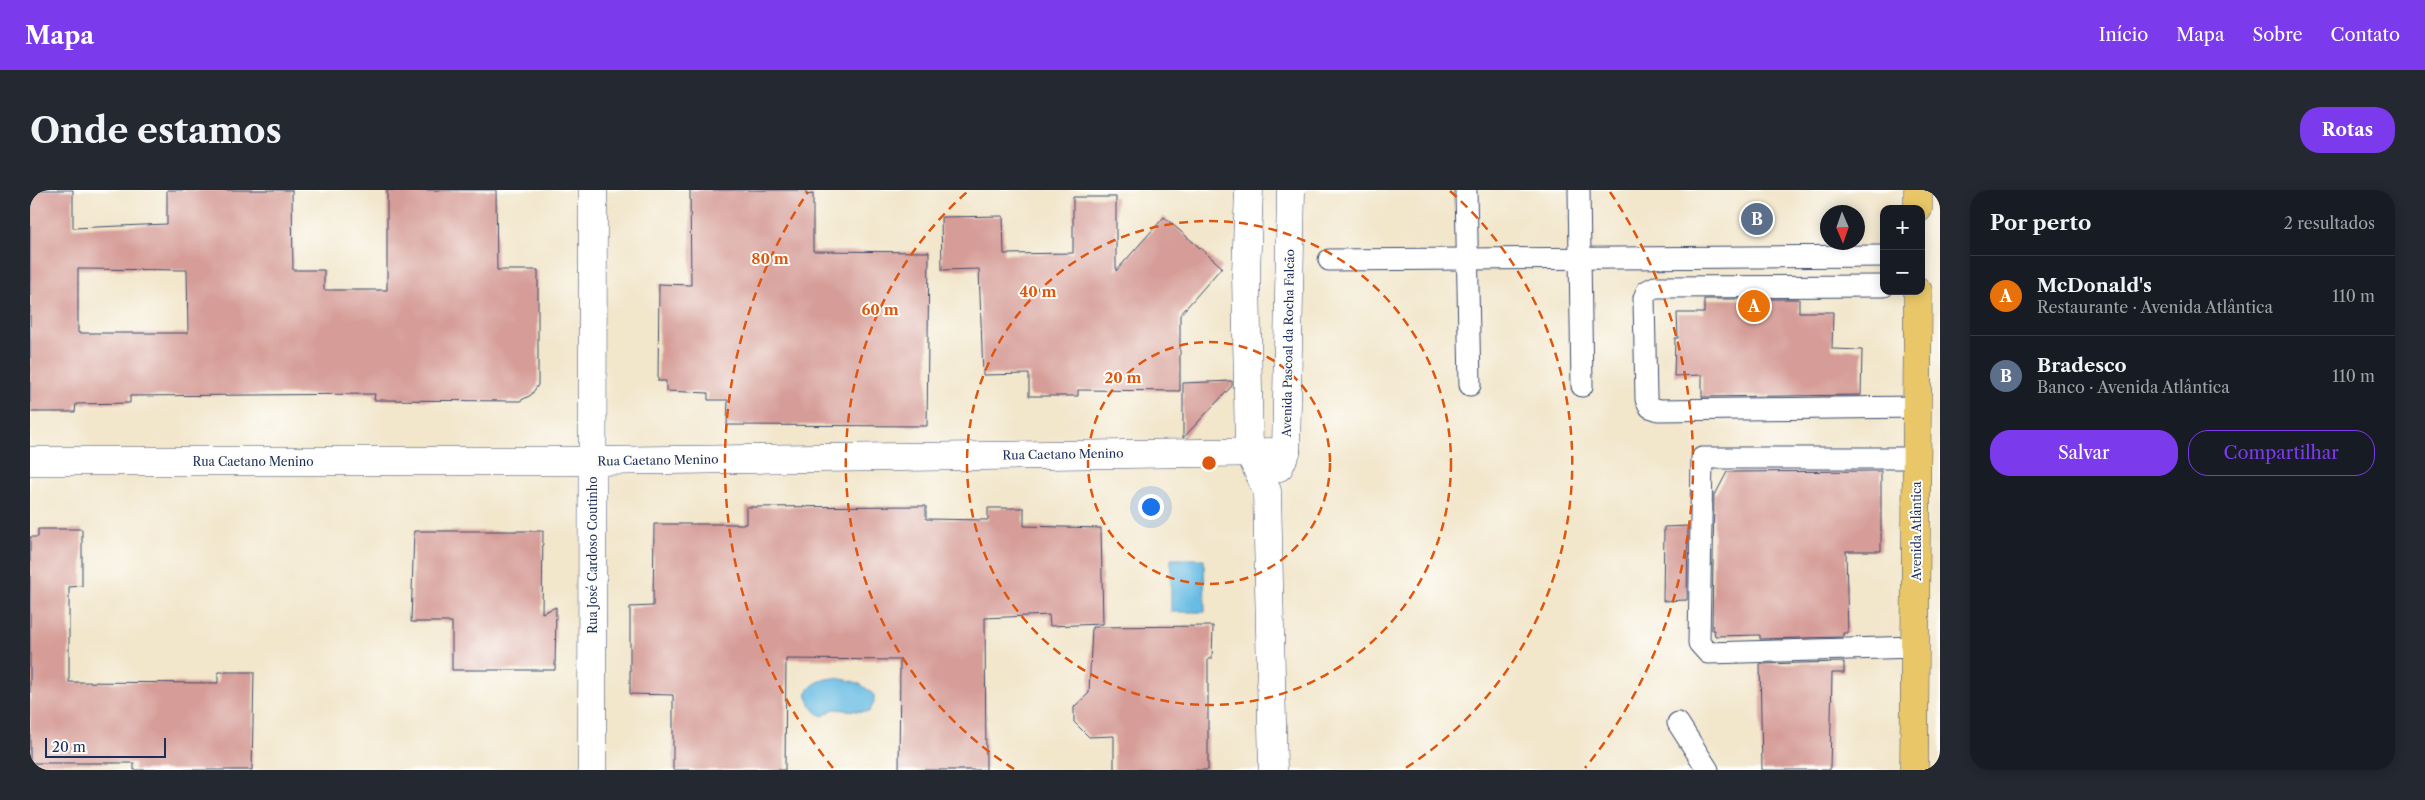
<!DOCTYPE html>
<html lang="pt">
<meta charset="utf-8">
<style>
body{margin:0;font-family:"Libre Caslon Text",serif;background:#242831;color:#f1f3f6}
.controls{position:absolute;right:15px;top:15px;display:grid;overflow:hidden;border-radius:10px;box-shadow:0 2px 12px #0003}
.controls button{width:45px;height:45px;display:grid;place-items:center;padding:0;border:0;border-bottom:1px solid #363941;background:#171b24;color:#f1f3f6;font:25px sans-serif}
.compass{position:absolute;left:1790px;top:15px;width:45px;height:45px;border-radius:50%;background:#171b24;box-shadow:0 2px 12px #0003;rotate:178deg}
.scale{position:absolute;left:15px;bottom:12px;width:121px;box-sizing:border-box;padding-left:5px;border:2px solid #1b2f5e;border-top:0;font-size:14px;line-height:18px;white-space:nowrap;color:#1b2f5e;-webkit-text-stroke:4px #fdfcf7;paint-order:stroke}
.you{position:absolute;left:1120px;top:316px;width:18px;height:18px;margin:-12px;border:4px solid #fff;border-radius:50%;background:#1a73e8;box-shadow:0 0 0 8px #1a73e833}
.badge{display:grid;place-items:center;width:32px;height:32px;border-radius:50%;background:#7c3aed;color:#fff;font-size:16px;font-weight:700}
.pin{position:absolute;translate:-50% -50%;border:2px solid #fff;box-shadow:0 1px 5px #0006}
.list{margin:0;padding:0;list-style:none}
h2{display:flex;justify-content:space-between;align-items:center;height:65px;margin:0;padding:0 20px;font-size:21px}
h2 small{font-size:16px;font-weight:400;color:#9ea1a6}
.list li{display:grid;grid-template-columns:32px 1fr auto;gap:15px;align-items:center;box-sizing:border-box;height:80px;padding:0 20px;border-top:1px solid #363941}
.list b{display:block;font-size:19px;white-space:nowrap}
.list p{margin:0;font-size:16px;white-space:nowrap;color:#9ea1a6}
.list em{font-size:16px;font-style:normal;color:#9ea1a6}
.actions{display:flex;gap:10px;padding:15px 20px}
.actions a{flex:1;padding:11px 0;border:1px solid #7c3aed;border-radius:20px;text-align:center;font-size:18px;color:#7c3aed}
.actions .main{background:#7c3aed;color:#fff}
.map{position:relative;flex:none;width:1910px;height:580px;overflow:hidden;border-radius:20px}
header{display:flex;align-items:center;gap:30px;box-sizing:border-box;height:70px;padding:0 25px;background:#7c3aed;color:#fff}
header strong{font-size:24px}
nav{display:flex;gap:28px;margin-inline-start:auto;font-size:18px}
.intro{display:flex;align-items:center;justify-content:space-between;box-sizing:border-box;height:120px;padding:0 30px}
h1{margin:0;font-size:35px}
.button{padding:12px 22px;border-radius:20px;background:#7c3aed;color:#fff;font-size:18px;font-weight:700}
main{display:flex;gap:30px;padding:0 30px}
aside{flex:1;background:#171b24;border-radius:20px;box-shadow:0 2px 12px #0003}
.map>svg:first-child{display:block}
.water{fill:#67bce4;stroke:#4176a1}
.building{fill:#d69c97;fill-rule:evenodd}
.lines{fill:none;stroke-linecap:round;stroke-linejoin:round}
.service-casing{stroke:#3b4a6e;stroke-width:23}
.minor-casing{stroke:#3b4a6e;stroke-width:29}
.primary-casing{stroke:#3b4a6e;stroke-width:29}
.service{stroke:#fff;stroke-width:21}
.minor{stroke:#fff;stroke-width:28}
.primary{stroke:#e9c769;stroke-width:28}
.ring{fill:none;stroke:#de5710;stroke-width:2.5;stroke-dasharray:9 6}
.labels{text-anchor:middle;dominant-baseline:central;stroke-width:4;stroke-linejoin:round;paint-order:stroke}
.street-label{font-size:12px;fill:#1b2f5e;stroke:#fdfcf7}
.centre{fill:#de5710;stroke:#fdfcf7;stroke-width:2.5}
.ring-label{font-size:15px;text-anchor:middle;font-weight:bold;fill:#de5710;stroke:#fdfcf7;stroke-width:4;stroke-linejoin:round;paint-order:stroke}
</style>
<header>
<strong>Mapa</strong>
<nav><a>Início</a><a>Mapa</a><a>Sobre</a><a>Contato</a></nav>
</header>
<div class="intro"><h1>Onde estamos</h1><a class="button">Rotas</a></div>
<main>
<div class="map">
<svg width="1910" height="580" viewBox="0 0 1910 580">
<rect width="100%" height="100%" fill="#fdfcf7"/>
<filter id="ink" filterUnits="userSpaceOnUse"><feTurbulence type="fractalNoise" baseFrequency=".02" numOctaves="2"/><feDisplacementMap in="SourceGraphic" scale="10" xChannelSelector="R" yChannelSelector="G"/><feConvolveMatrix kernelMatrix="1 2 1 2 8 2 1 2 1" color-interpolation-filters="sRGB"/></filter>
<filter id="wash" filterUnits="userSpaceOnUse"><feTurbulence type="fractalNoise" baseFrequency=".0096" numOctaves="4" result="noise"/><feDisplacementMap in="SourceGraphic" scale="20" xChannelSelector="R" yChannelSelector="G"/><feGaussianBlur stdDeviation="1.12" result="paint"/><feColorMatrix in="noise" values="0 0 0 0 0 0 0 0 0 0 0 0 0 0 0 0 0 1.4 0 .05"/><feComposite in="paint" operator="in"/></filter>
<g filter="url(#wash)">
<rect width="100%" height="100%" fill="#f2e6cb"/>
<g class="water">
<path d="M 1141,369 L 1174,369 L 1175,422 L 1141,422 Z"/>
<path d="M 806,488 C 826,492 829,491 844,505 L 844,513 L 839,522 L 804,519 L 793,526 C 784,523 779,513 776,504 C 781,493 794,488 806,488 Z"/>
</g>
<g id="blocks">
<g class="building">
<path d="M 0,0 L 43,0 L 43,38 L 137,34 L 137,0 L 262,0 L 263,80 L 294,80 L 294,100 L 357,100 L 357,0 L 466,0 L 467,80 L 508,80 L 508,195 L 501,205 L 490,211 L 344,210 L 345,204 L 100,206 L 100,213 L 46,214 L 45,222 L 0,222 ZM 48,79 L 157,80 L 158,143 L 48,143 Z"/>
<path d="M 660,0 L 776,0 L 776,5 L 783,4 L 783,61 L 899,62 L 897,236 L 697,235 L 698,210 L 678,210 L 678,203 L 636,201 L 636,191 L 628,191 L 629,94 L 661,95 Z"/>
<path d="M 1043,7 L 1086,7 L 1086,81 L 1134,27 L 1192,77 L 1150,125 L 1150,201 L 1048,200 L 1048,206 L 999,206 L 999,184 L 953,185 L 949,79 L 912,80 L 911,27 L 973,26 L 974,64 L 1043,63 Z"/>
<path d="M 1674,109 L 1769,109 L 1769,122 L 1803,122 L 1802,159 L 1832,160 L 1831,205 L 1672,207 L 1672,185 L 1644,186 L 1645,148 L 1648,148 L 1647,123 L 1674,123 Z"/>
<path d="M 1202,191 L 1202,196 L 1153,248 L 1153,193 Z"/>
<path d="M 1851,281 L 1851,361 L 1816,361 L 1818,443 L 1813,443 L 1813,447 L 1730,449 L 1730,445 L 1685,446 L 1684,440 L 1682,440 L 1684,303 L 1686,303 L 1697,282 Z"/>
<path d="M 896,316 L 896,329 L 958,330 L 958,318 L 994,318 L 994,336 L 1071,338 L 1073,434 L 1020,436 L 1019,425 L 955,428 L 956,580 L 869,580 L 870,470 L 756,469 L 755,580 L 643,580 L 643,505 L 600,504 L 600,417 L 623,416 L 624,334 L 716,334 L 716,317 Z"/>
<path d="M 1658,336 L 1657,410 L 1633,411 L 1634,337 Z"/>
<path d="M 8,339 L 52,339 L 52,396 L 39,397 L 39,492 L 188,493 L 188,482 L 224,482 L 222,580 L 104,580 L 104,573 L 0,573 L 0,347 L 8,347 Z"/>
<path d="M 384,341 L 513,341 L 512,423 L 526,417 L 525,480 L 422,480 L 422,432 L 381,432 Z"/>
<path d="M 1183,436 L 1182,469 L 1178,469 L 1178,580 L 1084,580 L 1084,546 L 1059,547 L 1044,532 L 1044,517 L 1059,503 L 1062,437 Z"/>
<path d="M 1814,472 L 1814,483 L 1802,483 L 1800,580 L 1732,580 L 1730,474 Z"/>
</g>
</g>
</g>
<g filter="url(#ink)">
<use href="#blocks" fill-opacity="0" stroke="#3b4a6e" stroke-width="1"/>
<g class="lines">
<g class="service-casing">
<g id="service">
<path d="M 1436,0 L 1440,195"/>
<path d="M 1549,0 L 1552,196"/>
<path d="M 1299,70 L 1854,66"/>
<path d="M 1854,96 L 1625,97 L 1617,101 L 1614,108 L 1616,209 L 1620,217 L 1629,220 L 1888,217"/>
<path d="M 1886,457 L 1678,463 L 1669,453 L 1672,268 L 1887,268"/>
<path d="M 1648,533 L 1678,580"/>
</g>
</g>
<g class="minor-casing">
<g id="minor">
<path d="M 1219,0 L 1216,83 L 1219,261 L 1237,301 L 1243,580"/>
<path d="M 0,271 L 561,271 L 1256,262"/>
<path d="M 1249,277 L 1256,262 L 1261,0"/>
<path d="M 562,580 L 563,0"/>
</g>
</g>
<g class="primary-casing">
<g id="primary">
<path d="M 1888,19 L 1888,0"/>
<path d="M 1884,580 L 1888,101"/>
</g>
</g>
<use href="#service" class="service"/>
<use href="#minor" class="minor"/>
<use href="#primary" class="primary"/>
</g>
</g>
<g class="ring">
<circle cx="1179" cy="273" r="121"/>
<circle cx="1179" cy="273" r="242"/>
<path d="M984 579A363 363 0 0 1 938 1M1420 1A363 363 0 0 1 1374 579"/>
<path d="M803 578A484 484 0 0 1 778 2M1580 2A484 484 0 0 1 1555 578"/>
</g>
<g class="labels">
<g class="street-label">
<text transform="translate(1258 153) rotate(-89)">Avenida Pascoal da Rocha Falcão</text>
<text transform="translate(1033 264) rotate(-1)">Rua Caetano Menino</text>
<text transform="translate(628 270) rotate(-1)">Rua Caetano Menino</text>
<text x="223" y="271">Rua Caetano Menino</text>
<text transform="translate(1886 341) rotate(-90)">Avenida Atlântica</text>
<text transform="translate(562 365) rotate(-90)">Rua José Cardoso Coutinho</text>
</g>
</g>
<circle cx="1179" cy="273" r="8" class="centre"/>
<g class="ring-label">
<text x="740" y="74">80 m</text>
<text x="1008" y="107">40 m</text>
<text x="850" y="125">60 m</text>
<text x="1093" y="193">20 m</text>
</g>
</svg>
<div class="controls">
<button>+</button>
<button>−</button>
</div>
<svg class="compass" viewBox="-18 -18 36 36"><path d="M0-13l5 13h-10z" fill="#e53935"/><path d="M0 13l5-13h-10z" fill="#9ea1a6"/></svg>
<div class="scale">20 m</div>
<div class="you"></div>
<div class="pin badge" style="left:1724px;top:116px;background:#e8710a">A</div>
<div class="pin badge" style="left:1727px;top:29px;background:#5c6f8a">B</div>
</div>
<aside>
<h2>Por perto<small>2 resultados</small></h2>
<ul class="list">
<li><span class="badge" style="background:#e8710a">A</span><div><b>McDonald's</b><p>Restaurante · Avenida Atlântica</p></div><em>110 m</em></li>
<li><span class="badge" style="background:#5c6f8a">B</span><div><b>Bradesco</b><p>Banco · Avenida Atlântica</p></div><em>110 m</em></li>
</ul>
<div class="actions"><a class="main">Salvar</a><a>Compartilhar</a></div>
</aside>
</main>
